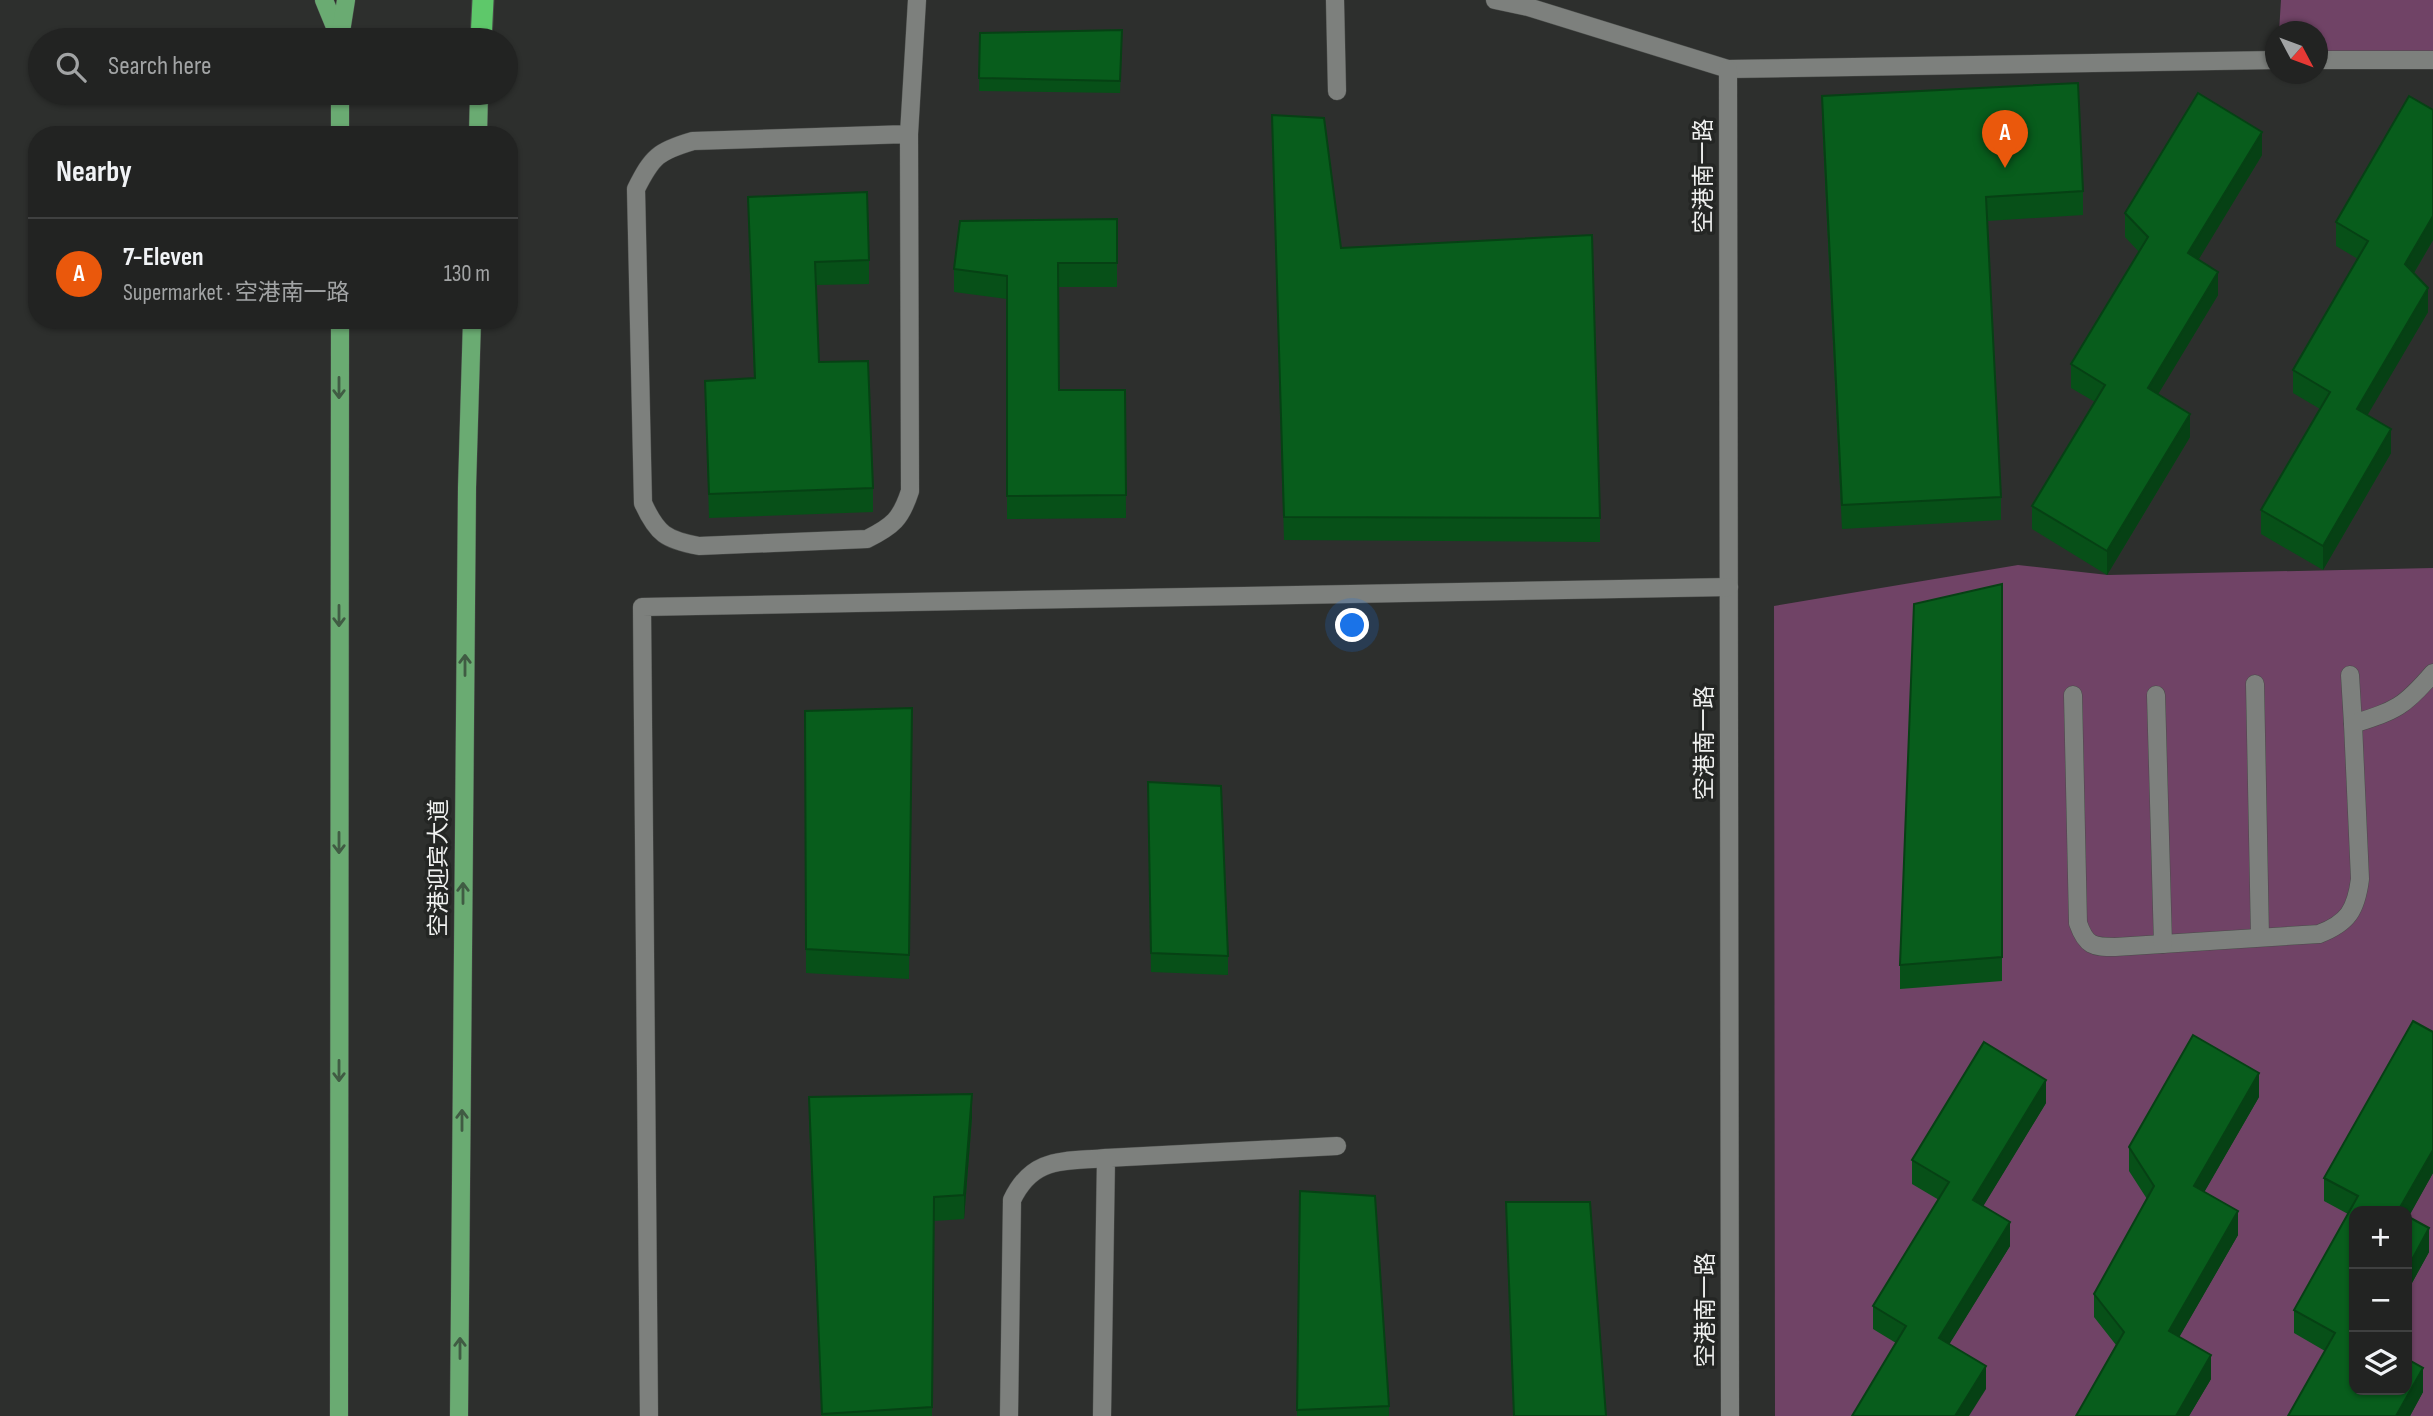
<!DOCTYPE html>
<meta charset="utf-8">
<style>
body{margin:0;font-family:"Sofia Sans Condensed","Noto Sans SC",sans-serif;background:#2a2b2a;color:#f1f3f6}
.controls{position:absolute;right:21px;bottom:21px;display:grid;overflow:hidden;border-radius:14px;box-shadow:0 2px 5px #0004}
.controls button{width:63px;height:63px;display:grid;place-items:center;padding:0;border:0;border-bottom:2px solid #3f4040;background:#222322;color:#f1f3f6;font:35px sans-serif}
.compass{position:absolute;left:2265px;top:21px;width:63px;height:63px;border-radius:50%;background:#222322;box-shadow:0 2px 5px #0004;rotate:131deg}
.you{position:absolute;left:1353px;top:626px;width:24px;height:24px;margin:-18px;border:5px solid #fff;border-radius:50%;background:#1a73e8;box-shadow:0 0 0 10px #1a73e833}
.badge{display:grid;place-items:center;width:46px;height:46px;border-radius:50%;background:#ea580c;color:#fff;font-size:23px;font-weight:700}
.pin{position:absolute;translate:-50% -58px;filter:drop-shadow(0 2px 4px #0008)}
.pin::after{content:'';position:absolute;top:37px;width:24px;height:21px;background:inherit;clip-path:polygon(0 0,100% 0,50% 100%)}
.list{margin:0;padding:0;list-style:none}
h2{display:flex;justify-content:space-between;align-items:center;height:91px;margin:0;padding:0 28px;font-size:30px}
h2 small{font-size:23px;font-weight:400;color:#a2a4a5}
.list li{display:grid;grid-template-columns:46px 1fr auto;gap:21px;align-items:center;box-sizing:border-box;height:112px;padding:0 28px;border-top:2px solid #3f4040}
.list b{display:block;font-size:26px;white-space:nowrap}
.list p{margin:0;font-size:23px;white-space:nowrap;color:#a2a4a5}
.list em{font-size:23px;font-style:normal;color:#a2a4a5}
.icon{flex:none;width:38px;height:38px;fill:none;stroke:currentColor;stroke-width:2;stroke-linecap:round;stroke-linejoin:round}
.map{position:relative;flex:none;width:2433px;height:1416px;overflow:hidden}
.search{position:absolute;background:#222322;box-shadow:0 2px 5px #0004;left:28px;top:28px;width:490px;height:77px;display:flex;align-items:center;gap:18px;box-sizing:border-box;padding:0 24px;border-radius:38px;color:#a2a4a5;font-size:26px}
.panel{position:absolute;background:#222322;box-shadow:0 2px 5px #0004;left:28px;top:126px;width:490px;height:203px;border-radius:28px}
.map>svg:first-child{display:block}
.green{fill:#704366;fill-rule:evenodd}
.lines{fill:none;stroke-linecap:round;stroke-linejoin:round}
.minor-casing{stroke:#4a4c4a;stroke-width:19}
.major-casing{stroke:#4a4c4a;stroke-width:19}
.highway-casing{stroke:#4a4c4a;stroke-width:23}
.minor{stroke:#7d807d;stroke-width:18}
.major{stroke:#6aab72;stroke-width:18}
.highway{stroke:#5ec86a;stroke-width:21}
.wall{fill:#075018}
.shaded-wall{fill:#064114}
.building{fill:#085d1c;stroke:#064114;stroke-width:2}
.oneway{stroke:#405b43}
.labels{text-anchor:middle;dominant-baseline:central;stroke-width:7;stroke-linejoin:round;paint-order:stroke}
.street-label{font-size:23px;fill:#f0f1f0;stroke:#242624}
</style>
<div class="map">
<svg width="2433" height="1416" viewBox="0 0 2433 1416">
<rect width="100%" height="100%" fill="#2d2f2d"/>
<g class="green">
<path d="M 2281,0 L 2433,0 L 2433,60 L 2318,60 L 2318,32 L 2279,32 Z"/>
<path d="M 2018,565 L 2108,575 L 2433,568 L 2433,1416 L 1775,1416 L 1774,606 ZM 2354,1211 L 2407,1211 L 2407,1390 L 2354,1390 Z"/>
</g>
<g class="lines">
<g class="minor-casing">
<g id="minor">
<path d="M 1335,0 L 1337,91"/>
<path d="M 1495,0 L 1528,7 L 1728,69 L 2276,60"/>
<path d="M 2318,60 L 2433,60"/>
<path d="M 1728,69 L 1730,1416"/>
<path d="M 909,134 L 693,141 C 658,151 652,157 636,189 L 643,503 C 657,534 666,540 699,546 L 867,539 C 893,526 901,519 910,491 L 909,134 L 917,0"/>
<path d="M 2350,675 L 2353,724"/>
<path d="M 2255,684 L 2260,937"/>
<path d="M 2073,695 L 2078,923 C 2086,946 2093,947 2115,947 L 2319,934 C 2348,923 2356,910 2360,879 L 2353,724 C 2396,710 2403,708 2433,673"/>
<path d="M 2156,695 L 2163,944"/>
<path d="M 649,1416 L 642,607 L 1729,587"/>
<path d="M 1009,1416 L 1012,1200 C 1033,1156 1063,1162 1106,1158"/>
<path d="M 1102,1416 L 1106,1158 L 1337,1146"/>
</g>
</g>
<g class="major-casing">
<g id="major">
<path d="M 324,0 L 340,39"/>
<path d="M 340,38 L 346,0"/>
<path d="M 340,135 L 340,93"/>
<path d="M 478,135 L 479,93"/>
<path d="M 339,1416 L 340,320"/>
<path d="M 459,1416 L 467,488 L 472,320"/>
</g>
</g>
<g class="highway-casing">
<path id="highway" d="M 481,40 L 483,0"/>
</g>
<use href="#minor" class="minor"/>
<use href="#major" class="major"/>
<use href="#highway" class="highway"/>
</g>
<g class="wall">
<path d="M 980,33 L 1122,43 L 1120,93 L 979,91 Z"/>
<path d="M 1822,96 L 2083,191 L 2083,215 L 1987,221 L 2001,497 L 2001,520 L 1842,529 L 1822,120 Z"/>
<path d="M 2433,110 L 2433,240 L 2414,273 L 2428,312 L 2367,415 L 2391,453 L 2323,570 L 2261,534 L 2261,510 L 2320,409 L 2293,393 L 2293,370 L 2358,259 L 2336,246 L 2336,222 Z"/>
<path d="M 1272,115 L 1341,248 L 1600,518 L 1600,542 L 1284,540 Z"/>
<path d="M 2262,155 L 2198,260 L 2218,295 L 2158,394 L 2190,437 L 2107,575 L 2032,529 L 2032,506 L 2095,402 L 2071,388 L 2071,364 L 2139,252 L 2125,237 L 2125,213 Z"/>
<path d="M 748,197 L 869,260 L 869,284 L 816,285 L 819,362 L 873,488 L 873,512 L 709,518 L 705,381 L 754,378 Z"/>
<path d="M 1117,219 L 1117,287 L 1058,287 L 1059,390 L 1125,390 L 1126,518 L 1007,519 L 1007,299 L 954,292 L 954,269 Z"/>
<path d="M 2002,608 L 2002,981 L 1900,989 L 1900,965 Z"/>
<path d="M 912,708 L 909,979 L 806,973 L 805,711 Z"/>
<path d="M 1148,782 L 1228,956 L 1228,975 L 1151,972 Z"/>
<path d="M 2413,1021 L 2433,1032 L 2433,1173 L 2408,1217 L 2429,1228 L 2429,1252 L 2407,1292 L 2407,1211 L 2354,1211 L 2354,1390 L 2407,1390 L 2407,1359 L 2423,1368 L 2423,1392 L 2410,1416 L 2288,1416 L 2325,1351 L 2294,1333 L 2294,1310 L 2348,1214 L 2324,1201 L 2324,1178 Z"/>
<path d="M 809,1097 L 972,1117 L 964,1219 L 934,1221 L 932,1416 L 822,1416 L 809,1121 Z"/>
<path d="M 2259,1097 L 2204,1192 L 2238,1235 L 2179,1337 L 2211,1379 L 2189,1416 L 2076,1416 L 2116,1345 L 2094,1317 L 2094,1294 L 2147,1199 L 2129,1171 L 2129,1147 Z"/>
<path d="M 2046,1103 L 1983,1206 L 2010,1246 L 1949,1344 L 1986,1389 L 1896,1343 L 1873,1329 L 1873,1306 L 1939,1200 L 1912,1184 L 1912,1160 Z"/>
<path d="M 1300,1191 L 1389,1406 L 1389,1416 L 1297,1416 Z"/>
<path d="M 1506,1202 L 1606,1416 L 1514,1416 Z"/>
</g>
<g class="shaded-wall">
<path d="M 2262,132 L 2262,155 L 2188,277 L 2188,253 Z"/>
<path d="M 2433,216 L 2433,240 L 2405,288 L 2405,264 Z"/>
<path d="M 2218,272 L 2218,295 L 2148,411 L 2148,388 Z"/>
<path d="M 2428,288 L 2428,312 L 2357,433 L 2357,409 Z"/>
<path d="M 2190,414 L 2190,437 L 2107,575 L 2107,551 Z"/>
<path d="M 2391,429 L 2391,453 L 2323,570 L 2323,546 Z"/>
<path d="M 2259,1073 L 2259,1097 L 2194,1210 L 2194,1186 Z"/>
<path d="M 2046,1080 L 2046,1103 L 1973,1223 L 1973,1200 Z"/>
<path d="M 972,1094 L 972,1117 L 964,1219 L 964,1195 Z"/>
<path d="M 2433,1150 L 2433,1173 L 2407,1220 L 2407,1211 L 2398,1211 Z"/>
<path d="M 2238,1211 L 2238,1235 L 2169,1355 L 2169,1331 Z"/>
<path d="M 2010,1222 L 2010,1246 L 1939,1361 L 1939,1338 Z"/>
<path d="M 2429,1228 L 2429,1252 L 2407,1292 L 2407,1269 Z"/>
<path d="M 2211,1355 L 2211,1379 L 2189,1416 L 2176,1416 Z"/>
<path d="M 1986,1366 L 1986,1389 L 1969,1416 L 1955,1416 Z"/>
<path d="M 2423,1368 L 2423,1392 L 2410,1416 L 2396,1416 Z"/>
</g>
<g class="building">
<path d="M 1122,30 L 1120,81 L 979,78 L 980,33 Z"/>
<path d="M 2078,83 L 2083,191 L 1986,197 L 2001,497 L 1842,505 L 1822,96 Z"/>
<path d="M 2198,93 L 2262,132 L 2188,253 L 2218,272 L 2148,388 L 2190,414 L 2107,551 L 2032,506 L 2105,385 L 2071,364 L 2148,237 L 2125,213 Z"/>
<path d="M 2409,96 L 2433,110 L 2433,216 L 2405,264 L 2428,288 L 2357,409 L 2391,429 L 2323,546 L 2261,510 L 2330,392 L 2293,370 L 2368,241 L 2336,222 Z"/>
<path d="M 1272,115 L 1324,118 L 1341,248 L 1592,235 L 1600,518 L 1284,517 Z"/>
<path d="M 867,192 L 869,260 L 815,262 L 819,362 L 868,361 L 873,488 L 709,494 L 705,381 L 755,378 L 748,197 Z"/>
<path d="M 1117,219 L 1117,263 L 1058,263 L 1059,390 L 1125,390 L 1126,495 L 1007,496 L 1007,276 L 954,269 L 960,221 Z"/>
<path d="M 2002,584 L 2002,957 L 1900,965 L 1914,604 Z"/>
<path d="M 912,708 L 909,955 L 806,949 L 805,711 Z"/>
<path d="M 1148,782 L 1221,786 L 1228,956 L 1151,953 Z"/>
<path d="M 2413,1021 L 2433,1032 L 2433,1150 L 2398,1211 L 2354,1211 L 2354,1390 L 2407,1390 L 2407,1359 L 2423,1368 L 2396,1416 L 2288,1416 L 2335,1333 L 2294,1310 L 2358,1196 L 2324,1178 Z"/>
<path d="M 2193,1035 L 2259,1073 L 2194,1186 L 2238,1211 L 2169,1331 L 2211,1355 L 2176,1416 L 2076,1416 L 2124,1332 L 2094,1294 L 2154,1186 L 2129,1147 Z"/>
<path d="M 1984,1042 L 2046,1080 L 1973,1200 L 2010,1222 L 1939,1338 L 1986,1366 L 1955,1416 L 1852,1416 L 1906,1326 L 1873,1306 L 1949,1182 L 1912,1160 Z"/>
<path d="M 972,1094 L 964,1195 L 934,1197 L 932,1407 L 822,1414 L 809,1097 Z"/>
<path d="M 1300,1191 L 1375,1196 L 1389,1406 L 1297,1410 Z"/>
<path d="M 1506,1202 L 1590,1202 L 1606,1416 L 1514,1416 Z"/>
<path d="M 2407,1216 L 2429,1228 L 2407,1269 Z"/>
</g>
<defs><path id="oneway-shaft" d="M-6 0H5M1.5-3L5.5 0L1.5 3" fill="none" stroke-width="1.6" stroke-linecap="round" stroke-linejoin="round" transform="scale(1.75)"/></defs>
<g class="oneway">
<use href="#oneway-shaft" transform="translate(339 388) rotate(90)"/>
<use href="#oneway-shaft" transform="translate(339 616) rotate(90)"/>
<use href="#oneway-shaft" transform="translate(465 665) rotate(-90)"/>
<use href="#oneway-shaft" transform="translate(339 843) rotate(90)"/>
<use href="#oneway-shaft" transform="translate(463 893) rotate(-90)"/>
<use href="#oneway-shaft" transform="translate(339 1071) rotate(90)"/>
<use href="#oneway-shaft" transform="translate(462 1120) rotate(-90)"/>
<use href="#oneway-shaft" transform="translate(460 1348) rotate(-90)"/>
</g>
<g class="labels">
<g class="street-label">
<text transform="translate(1704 176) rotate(-90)">空港南一路</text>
<text transform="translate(1705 743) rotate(-90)">空港南一路</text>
<text transform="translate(439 868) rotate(-90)">空港迎宾大道</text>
<text transform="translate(1706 1310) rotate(-90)">空港南一路</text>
</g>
</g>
</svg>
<div class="controls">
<button>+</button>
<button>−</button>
<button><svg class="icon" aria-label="layers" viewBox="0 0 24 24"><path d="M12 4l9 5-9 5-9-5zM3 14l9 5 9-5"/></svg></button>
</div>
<svg class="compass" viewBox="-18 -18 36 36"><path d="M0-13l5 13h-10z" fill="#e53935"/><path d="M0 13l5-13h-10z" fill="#a2a4a5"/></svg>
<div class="you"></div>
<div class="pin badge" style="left:2005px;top:168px">A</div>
<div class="search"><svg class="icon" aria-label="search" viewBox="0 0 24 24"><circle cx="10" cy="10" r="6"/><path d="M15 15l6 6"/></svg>Search here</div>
<section class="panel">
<h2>Nearby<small></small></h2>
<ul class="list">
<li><span class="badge">A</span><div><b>7-Eleven</b><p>Supermarket · 空港南一路</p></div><em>130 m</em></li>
</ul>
</section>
</div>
